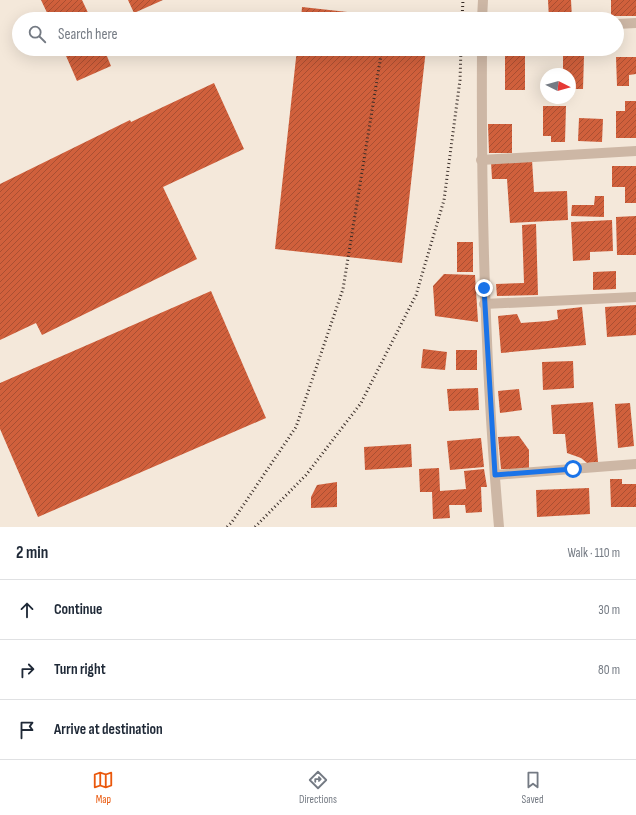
<!DOCTYPE html>
<meta charset="utf-8">
<style>
body{margin:0;font-family:"Sofia Sans Condensed",sans-serif;background:#f6f6f7;color:#1f2937}
.compass{position:absolute;left:540px;top:68px;width:36px;height:36px;border-radius:50%;background:#fff;box-shadow:0 4px 16px #0002;rotate:96deg}
.stop{position:absolute;width:12px;height:12px;margin:-9px;border:3px solid #1a73e8;border-radius:50%;background:#fff}
.stop.end{background:#1a73e8;border-color:#fff;box-shadow:0 1px 4px #0008}
.list{margin:0;padding:0;list-style:none}
h2{display:flex;justify-content:space-between;align-items:center;height:52px;margin:0;padding:0 16px;font-size:17px}
h2 small{font-size:13px;font-weight:400;color:#747a83}
.list li{display:grid;grid-template-columns:26px 1fr auto;gap:12px;align-items:center;box-sizing:border-box;height:60px;padding:0 16px;border-top:1px solid #e0e1e3}
.list b{display:block;font-size:15px;white-space:nowrap}
.list em{font-size:13px;font-style:normal;color:#747a83}
.icon{flex:none;width:22px;height:22px;fill:none;stroke:currentColor;stroke-width:2;stroke-linecap:round;stroke-linejoin:round}
.map{position:relative;flex:none;width:636px;height:527px;overflow:hidden}
.search{position:absolute;background:#fff;box-shadow:0 4px 16px #0002;left:12px;right:12px;top:12px;height:44px;display:flex;align-items:center;gap:10px;box-sizing:border-box;padding:0 14px;border-radius:22px;color:#747a83;font-size:15px}
.sheet{height:232px;background:#fff}
nav{display:flex;justify-content:space-around;align-items:center;box-sizing:border-box;height:56px;border-top:1px solid #e0e1e3;background:#fff;font-size:11px;color:#747a83}
nav a{display:grid;justify-items:center;gap:2px}
nav .on{color:#ea580c}
.map>svg:first-child{display:block}
.building{fill:url(#building-hatch)}
.lines{fill:none;stroke-linecap:round;stroke-linejoin:round}
.street{stroke:#cdb7a5;stroke-width:10}
.rail{stroke:#382c27;stroke-width:3;stroke-dasharray:1 3;stroke-linecap:butt}
.route{stroke:#1a73e8;stroke-width:5}
</style>
<div class="map">
<svg width="636" height="527" viewBox="0 0 636 527">
<defs>
<pattern id="building-hatch" width="6" height="6" patternUnits="userSpaceOnUse"><rect width="6" height="6" fill="#d0603c"/><path d="M-1 1l2-2M0 6l6-6M5 7l2-2" fill="none" stroke="#aa4f32"/></pattern>
</defs>
<rect width="100%" height="100%" fill="#f4e8da"/>
<g class="building">
<path d="M 41,0 L 82,0 L 91,19 L 50,19 Z"/>
<path d="M 128,0 L 163,0 L 134,13 Z"/>
<path d="M 548,0 L 571,0 L 572,19 L 549,19 Z"/>
<rect x="611" y="0" width="25" height="16"/>
<path d="M 302,7 L 402,18 L 402,19 L 301,19 Z"/>
<path d="M 63,49 L 104,49 L 111,66 L 77,81 Z"/>
<path d="M 297,49 L 426,49 L 402,263 L 275,249 Z"/>
<rect x="505" y="49" width="20" height="41"/>
<path d="M 563,56 L 584,56 L 583,89 L 570,89 L 570,74 L 563,74 Z"/>
<path d="M 616,57 L 636,57 L 636,74 L 629,75 L 629,86 L 617,86 Z"/>
<path d="M 214,83 L 244,149 L 163,187 L 197,259 L 42,335 L 36,323 L 0,340 L 0,184 L 130,120 L 131,122 Z"/>
<path d="M 625,101 L 636,101 L 636,138 L 616,138 L 616,111 L 625,111 Z"/>
<path d="M 543,106 L 566,106 L 565,142 L 551,142 L 551,136 L 543,136 Z"/>
<path d="M 579,118 L 603,119 L 602,142 L 578,141 Z"/>
<path d="M 488,124 L 512,124 L 512,153 L 489,153 Z"/>
<path d="M 532,160 L 534,192 L 567,191 L 568,220 L 510,223 L 507,179 L 492,179 L 491,162 Z"/>
<path d="M 612,166 L 636,166 L 636,203 L 625,203 L 625,187 L 612,187 Z"/>
<path d="M 595,196 L 604,196 L 604,217 L 571,216 L 572,205 L 594,205 Z"/>
<path d="M 636,216 L 636,255 L 617,255 L 616,217 Z"/>
<path d="M 612,220 L 613,251 L 590,252 L 590,260 L 573,261 L 571,222 Z"/>
<path d="M 536,224 L 538,295 L 497,296 L 496,284 L 524,283 L 522,225 Z"/>
<rect x="457" y="242" width="16" height="30"/>
<path d="M 616,271 L 616,289 L 593,290 L 593,272 Z"/>
<path d="M 444,274 L 475,275 L 478,322 L 435,316 L 433,286 Z"/>
<path d="M 211,291 L 266,418 L 38,517 L 0,429 L 0,383 Z"/>
<path d="M 636,305 L 636,335 L 607,337 L 605,307 Z"/>
<path d="M 582,307 L 586,345 L 501,353 L 498,316 L 517,314 L 521,323 L 548,321 L 558,319 L 557,310 Z"/>
<path d="M 423,349 L 447,352 L 445,370 L 421,368 Z"/>
<rect x="456" y="350" width="21" height="20"/>
<path d="M 573,361 L 574,388 L 543,390 L 542,362 Z"/>
<path d="M 478,388 L 479,410 L 449,411 L 447,389 Z"/>
<path d="M 519,389 L 522,410 L 500,413 L 498,391 Z"/>
<path d="M 593,402 L 598,462 L 587,463 L 581,458 L 567,453 L 565,434 L 553,434 L 551,405 Z"/>
<path d="M 630,403 L 634,446 L 618,448 L 615,404 Z"/>
<path d="M 519,436 L 529,450 L 529,469 L 501,469 L 498,437 Z"/>
<path d="M 481,438 L 484,467 L 450,470 L 447,441 Z"/>
<path d="M 411,444 L 412,467 L 365,470 L 364,447 Z"/>
<path d="M 439,468 L 440,491 L 466,489 L 464,471 L 484,469 L 487,487 L 481,487 L 482,512 L 466,513 L 465,505 L 449,505 L 450,518 L 433,519 L 432,492 L 420,492 L 419,469 Z"/>
<path d="M 610,479 L 622,479 L 622,484 L 636,484 L 636,507 L 611,507 Z"/>
<path d="M 337,482 L 337,507 L 311,508 L 311,497 L 317,485 Z"/>
<path d="M 589,488 L 590,514 L 537,517 L 536,490 Z"/>
</g>
<g class="lines">
<g class="street">
<path d="M 482,19 L 483,0"/>
<path d="M 617,24 L 636,23"/>
<path d="M 482,49 C 481,209 485,368 499,527"/>
<path d="M 481,160 L 636,151"/>
<path d="M 484,304 L 636,297"/>
<path d="M 495,475 L 636,464"/>
</g>
<g class="rail">
<path d="M 462,19 L 463,0"/>
<path d="M 227,527 L 232,522 L 296,427 L 343,289 L 382,49"/>
<path d="M 255,527 L 306,475 L 361,403 L 416,295 L 444,200 L 460,80 L 461,49"/>
</g>
</g>
<g class="lines">
<path class="route" d="M 484,288 L 495,475 L 573,469"/>
</g>
</svg>
<svg class="compass" viewBox="-18 -18 36 36"><path d="M0-13l5 13h-10z" fill="#e53935"/><path d="M0 13l5-13h-10z" fill="#747a83"/></svg>
<div class="stop" style="left:573px;top:469px"></div>
<div class="stop end" style="left:484px;top:288px"></div>
<div class="search"><svg class="icon" aria-label="search" viewBox="0 0 24 24"><circle cx="10" cy="10" r="6"/><path d="M15 15l6 6"/></svg>Search here</div>
</div>
<section class="sheet">
<h2>2 min<small>Walk · 110 m</small></h2>
<ul class="list">
<li><svg class="icon" aria-label="ahead" viewBox="0 0 24 24"><path d="M12 20V5M6 11l6-6 6 6"/></svg><div><b>Continue</b></div><em>30 m</em></li>
<li><svg class="icon" aria-label="right" viewBox="0 0 24 24"><path d="M7 20v-9h11M14 6l5 5-5 5"/></svg><div><b>Turn right</b></div><em>80 m</em></li>
<li><svg class="icon" aria-label="arrive" viewBox="0 0 24 24"><path d="M6 21V4h12l-3 4 3 4H6"/></svg><div><b>Arrive at destination</b></div></li>
</ul>
</section>
<nav>
<a class="on"><svg class="icon" aria-label="map" viewBox="0 0 24 24"><path d="M3 6l6-2 6 2 6-2v14l-6 2-6-2-6 2zM9 4v14M15 6v14"/></svg>Map</a>
<a><svg class="icon" aria-label="directions" viewBox="0 0 24 24"><path d="M12 3l9 9-9 9-9-9zM9 14v-3h6M13 9l2 2-2 2"/></svg>Directions</a>
<a><svg class="icon" aria-label="saved" viewBox="0 0 24 24"><path d="M7 4h10v16l-5-4-5 4z"/></svg>Saved</a>
</nav>
